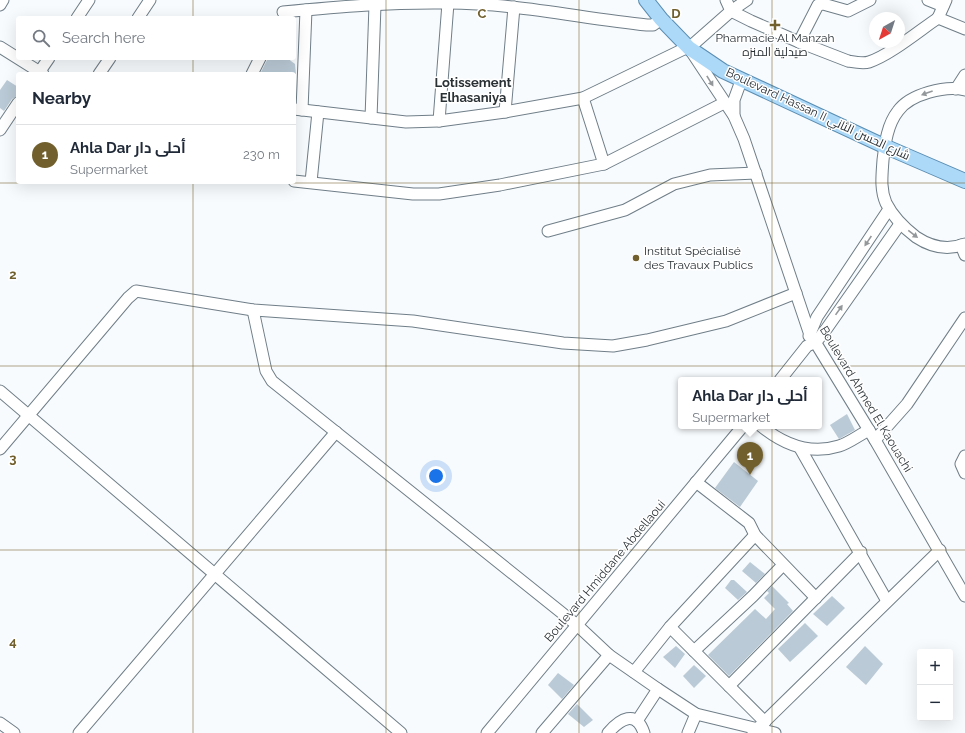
<!DOCTYPE html>
<meta charset="utf-8">
<style>
body{margin:0;font-family:Raleway,Cairo,sans-serif;background:#f2f2f3;color:#1f2937}
.controls{position:absolute;right:12px;bottom:12px;display:grid;overflow:hidden;border-radius:4px;box-shadow:0 4px 16px #0002}
.controls button{width:36px;height:36px;display:grid;place-items:center;padding:0;border:0;border-bottom:1px solid #e0e1e3;background:#fff;color:#1f2937;font:20px sans-serif}
.compass{position:absolute;left:869px;top:12px;width:36px;height:36px;border-radius:50%;background:#fff;box-shadow:0 4px 16px #0002;rotate:219deg}
.you{position:absolute;left:436px;top:476px;width:14px;height:14px;margin:-10px;border:3px solid #fff;border-radius:50%;background:#1a73e8;box-shadow:0 0 0 6px #1a73e833}
.badge{display:grid;place-items:center;width:26px;height:26px;border-radius:50%;background:#71602e;color:#fff;font-size:13px;font-weight:700}
.pin{position:absolute;translate:-50% -33px;filter:drop-shadow(0 1px 2px #0008)}
.pin::after{content:'';position:absolute;top:21px;width:14px;height:12px;background:inherit;clip-path:polygon(0 0,100% 0,50% 100%)}
.popup{position:absolute;left:678px;top:377px;width:144px;height:52px;box-sizing:border-box;display:grid;place-content:center;border-radius:4px;background:#fff;filter:drop-shadow(0 1px 3px #0005);font-size:13px;white-space:nowrap;color:#747a83}
.popup b{font-size:15px;color:#1f2937}
.popup::after{content:'';position:absolute;left:50%;top:100%;margin-left:-8px;border:8px solid transparent;border-top-color:#fff}
.list{margin:0;padding:0;list-style:none}
h2{display:flex;justify-content:space-between;align-items:center;height:52px;margin:0;padding:0 16px;font-size:17px}
h2 small{font-size:13px;font-weight:400;color:#747a83}
.list li{display:grid;grid-template-columns:26px 1fr auto;gap:12px;align-items:center;box-sizing:border-box;height:60px;padding:0 16px;border-top:1px solid #e0e1e3}
.list b{display:block;font-size:15px;white-space:nowrap}
.list p{margin:0;font-size:13px;white-space:nowrap;color:#747a83}
.list em{font-size:13px;font-style:normal;color:#747a83}
.icon{flex:none;width:22px;height:22px;fill:none;stroke:currentColor;stroke-width:2;stroke-linecap:round;stroke-linejoin:round}
.map{position:relative;flex:none;width:965px;height:733px;overflow:hidden}
.search{position:absolute;background:#fff;box-shadow:0 4px 16px #0002;left:16px;top:16px;width:280px;height:44px;display:flex;align-items:center;gap:10px;box-sizing:border-box;padding:0 14px;border-radius:4px;color:#747a83;font-size:15px}
.panel{position:absolute;background:#fff;box-shadow:0 4px 16px #0002;left:16px;top:72px;width:280px;height:112px;border-radius:4px}
.map>svg:first-child{display:block}
.building{fill:#bacad6}
.lines{fill:none;stroke-linecap:round;stroke-linejoin:round}
.minor-casing{stroke:#6f7e88;stroke-width:13}
.major-casing{stroke:#5b8eb2;stroke-width:16}
.minor{stroke:#fff;stroke-width:11}
.major{stroke:#add9f9;stroke-width:14}
.oneway{fill:#94989a}
.grid{fill:none;stroke:#71602e;stroke-width:1;stroke-opacity:0.55}
.poi-dot{fill:#71602e;stroke:#fff;stroke-width:1.5}
.labels{text-anchor:middle;dominant-baseline:central;stroke-width:3;stroke-linejoin:round;paint-order:stroke}
.poi-label{font-size:12px;fill:#2a3135;stroke:#fff}
.street-label{font-size:12px;fill:#2a3135;stroke:#fff}
.neighbourhood-label{font-size:13px;font-weight:bold;fill:#2a3135;stroke:#fff}
.grid-label{font-size:13px;text-anchor:middle;font-weight:bold;fill:#71602e;stroke:#fff;stroke-width:3;stroke-linejoin:round;paint-order:stroke}
</style>
<div class="map">
<svg width="965" height="733" viewBox="0 0 965 733">
<rect width="100%" height="100%" fill="#f8fbfd"/>
<g class="building">
<path d="M 268,58 L 287,58 L 295,64 L 296,74 L 260,74 Z"/>
<path d="M 7,80 L 18,87 L 18,96 L 12,99 L 4,111 L 0,108 L 0,90 Z"/>
<path d="M 847,414 L 855,430 L 839,439 L 830,425 Z"/>
<path d="M 734,462 L 758,481 L 740,507 L 715,488 Z"/>
<path d="M 750,562 L 765,574 L 756,583 L 742,571 Z"/>
<path d="M 731,580 L 734,580 L 747,592 L 738,600 L 725,588 Z"/>
<path d="M 772,586 L 789,603 L 787,604 L 793,611 L 729,676 L 708,655 L 755,609 L 766,619 L 775,609 L 764,598 L 769,593 L 767,591 Z"/>
<path d="M 832,596 L 845,608 L 827,626 L 813,614 Z"/>
<path d="M 805,623 L 818,636 L 790,662 L 778,649 Z"/>
<path d="M 676,646 L 685,654 L 675,668 L 663,657 Z"/>
<path d="M 865,646 L 883,664 L 866,685 L 846,667 Z"/>
<path d="M 694,665 L 706,676 L 694,688 L 683,676 Z"/>
<path d="M 558,673 L 574,685 L 562,699 L 548,685 Z"/>
<path d="M 577,704 L 593,720 L 584,727 L 568,714 Z"/>
</g>
<g class="lines">
<g class="minor-casing">
<g id="minor">
<path d="M 726,0 L 731,11 L 751,21 L 799,42 L 848,61 C 854,62 863,64 869,62 C 890,55 919,31 938,18"/>
<path d="M 747,0 L 731,11 L 689,48 L 734,116 L 744,139 L 809,332 L 875,440 L 965,596"/>
<path d="M 928,0 L 943,6"/>
<path d="M 0,5 L 3,0"/>
<path d="M 283,12 C 337,7 392,2 447,3 C 514,3 580,18 647,25 L 653,25 L 661,19"/>
<path d="M 77,18 L 89,0"/>
<path d="M 138,18 L 150,0"/>
<path d="M 938,18 L 965,29"/>
<path d="M 938,18 L 946,0"/>
<path d="M 799,42 L 818,5 L 823,4 L 848,11 L 870,0"/>
<path d="M 0,47 L 43,74"/>
<path d="M 38,74 L 49,58"/>
<path d="M 99,74 L 110,58"/>
<path d="M 252,74 L 260,58"/>
<path d="M 956,89 L 965,75"/>
<path d="M 965,90 C 946,85 910,94 898,111 C 887,125 885,144 883,160 C 882,175 880,189 886,203 C 893,217 903,227 916,237 C 931,247 947,251 965,244"/>
<path d="M 583,98 L 604,164"/>
<path d="M 294,109 L 406,122 L 439,121 L 505,112 L 583,98 L 688,47"/>
<path d="M 302,110 L 306,10"/>
<path d="M 505,112 L 514,7"/>
<path d="M 734,116 L 734,100 L 741,81"/>
<path d="M 371,118 L 375,5"/>
<path d="M 439,121 L 448,3"/>
<path d="M 0,130 L 18,103"/>
<path d="M 294,181 L 413,194 L 439,194 L 500,185 L 604,164 L 724,103"/>
<path d="M 311,182 L 318,112"/>
<path d="M 548,231 L 625,210 L 674,184 L 710,175 L 756,173"/>
<path d="M 961,245 L 965,255"/>
<path d="M 253,310 L 266,371 L 272,381 L 577,625 L 609,655 L 658,689 L 696,714 L 775,733"/>
<path d="M 809,336 L 817,317 L 889,209"/>
<path d="M 780,380 L 807,346 L 816,342 L 827,328 L 900,224"/>
<path d="M 0,391 L 401,733"/>
<path d="M 761,426 C 783,444 810,455 839,446 C 849,443 859,435 869,430"/>
<path d="M 875,440 L 907,404 L 965,318"/>
<path d="M 800,448 L 887,601"/>
<path d="M 0,449 L 128,298 L 136,291 L 253,310 L 413,321 L 563,343 L 613,346 L 647,340 L 726,321 L 796,293"/>
<path d="M 965,456 L 961,464 L 965,473"/>
<path d="M 696,482 L 749,523 L 755,535 L 816,598"/>
<path d="M 670,627 L 765,722"/>
<path d="M 694,651 L 753,596 L 783,565"/>
<path d="M 634,672 L 670,627 L 755,535"/>
<path d="M 729,686 L 861,552"/>
<path d="M 637,721 L 658,689"/>
<path d="M 0,723 L 14,733"/>
<path d="M 79,733 L 336,432"/>
<path d="M 487,733 L 743,426"/>
<path d="M 542,733 L 609,655"/>
<path d="M 608,733 C 620,719 636,709 644,733"/>
<path d="M 688,733 L 696,714"/>
<path d="M 753,733 L 940,550"/>
</g>
</g>
<g class="major-casing">
<path id="major" d="M 646,0 L 661,19 L 689,48 L 723,71 L 884,146 L 965,181"/>
</g>
<use href="#minor" class="minor"/>
<use href="#major" class="major"/>
</g>
<defs><path id="oneway-solid" d="M-6-.8H1V-3.2L6.5 0L1 3.2V.8H-6Z"/></defs>
<g class="oneway">
<use href="#oneway-solid" transform="translate(710 81) rotate(58)"/>
<use href="#oneway-solid" transform="translate(927 93) rotate(160)"/>
<use href="#oneway-solid" transform="translate(913 234) rotate(38)"/>
<use href="#oneway-solid" transform="translate(868 241) rotate(124)"/>
<use href="#oneway-solid" transform="translate(839 310) rotate(-55)"/>
</g>
<path class="grid" d="M 193,0 L 193,18M 386,0 L 386,733M 579,0 L 579,733M 772,0 L 772,733M 193,58 L 193,74M 193,182 L 193,733M 0,183 L 965,183M 0,366 L 965,366M 0,550 L 965,550"/>
<g class="poi-dot">
<path d="M773 19h4v4h4v4h-4v4h-4v-4h-4v-4h4z"/>
<circle cx="636" cy="258" r="4"/>
</g>
<g class="labels">
<g class="poi-label">
<text x="775" y="38">Pharmacie Al Manzah<tspan x="775" dy="14">صيدلية المنزه</tspan></text>
<text x="644" y="251" text-anchor="start">Institut Spécialisé<tspan x="644" dy="14">des Travaux Publics</tspan></text>
</g>
<g class="street-label">
<text transform="translate(818 114) rotate(25)">Boulevard Hassan II شارع الحسن الثاني</text>
<text transform="translate(866 399) rotate(59)">Boulevard Ahmed El Kaouachi</text>
<text transform="translate(605 571) rotate(-50)">Boulevard Hmiddane Abdellaoui</text>
</g>
<g class="neighbourhood-label">
<text x="473" y="82">Lotissement<tspan x="473" dy="15">Elhasaniya</tspan></text>
</g>
</g>
<g class="grid-label">
<text x="482" y="18">C</text>
<text x="676" y="18">D</text>
<text x="13" y="279">2</text>
<text x="13" y="463">3</text>
<text x="13" y="646">4</text>
</g>
</svg>
<div class="controls">
<button>+</button>
<button>−</button>
</div>
<svg class="compass" viewBox="-18 -18 36 36"><path d="M0-13l5 13h-10z" fill="#e53935"/><path d="M0 13l5-13h-10z" fill="#747a83"/></svg>
<div class="you"></div>
<div class="pin badge" style="left:750px;top:475px">1</div>
<div class="popup"><b>Ahla Dar أحلى دار</b>Supermarket</div>
<div class="search"><svg class="icon" aria-label="search" viewBox="0 0 24 24"><circle cx="10" cy="10" r="6"/><path d="M15 15l6 6"/></svg>Search here</div>
<section class="panel">
<h2>Nearby<small></small></h2>
<ul class="list">
<li><span class="badge">1</span><div><b>Ahla Dar أحلى دار</b><p>Supermarket</p></div><em>230 m</em></li>
</ul>
</section>
</div>
